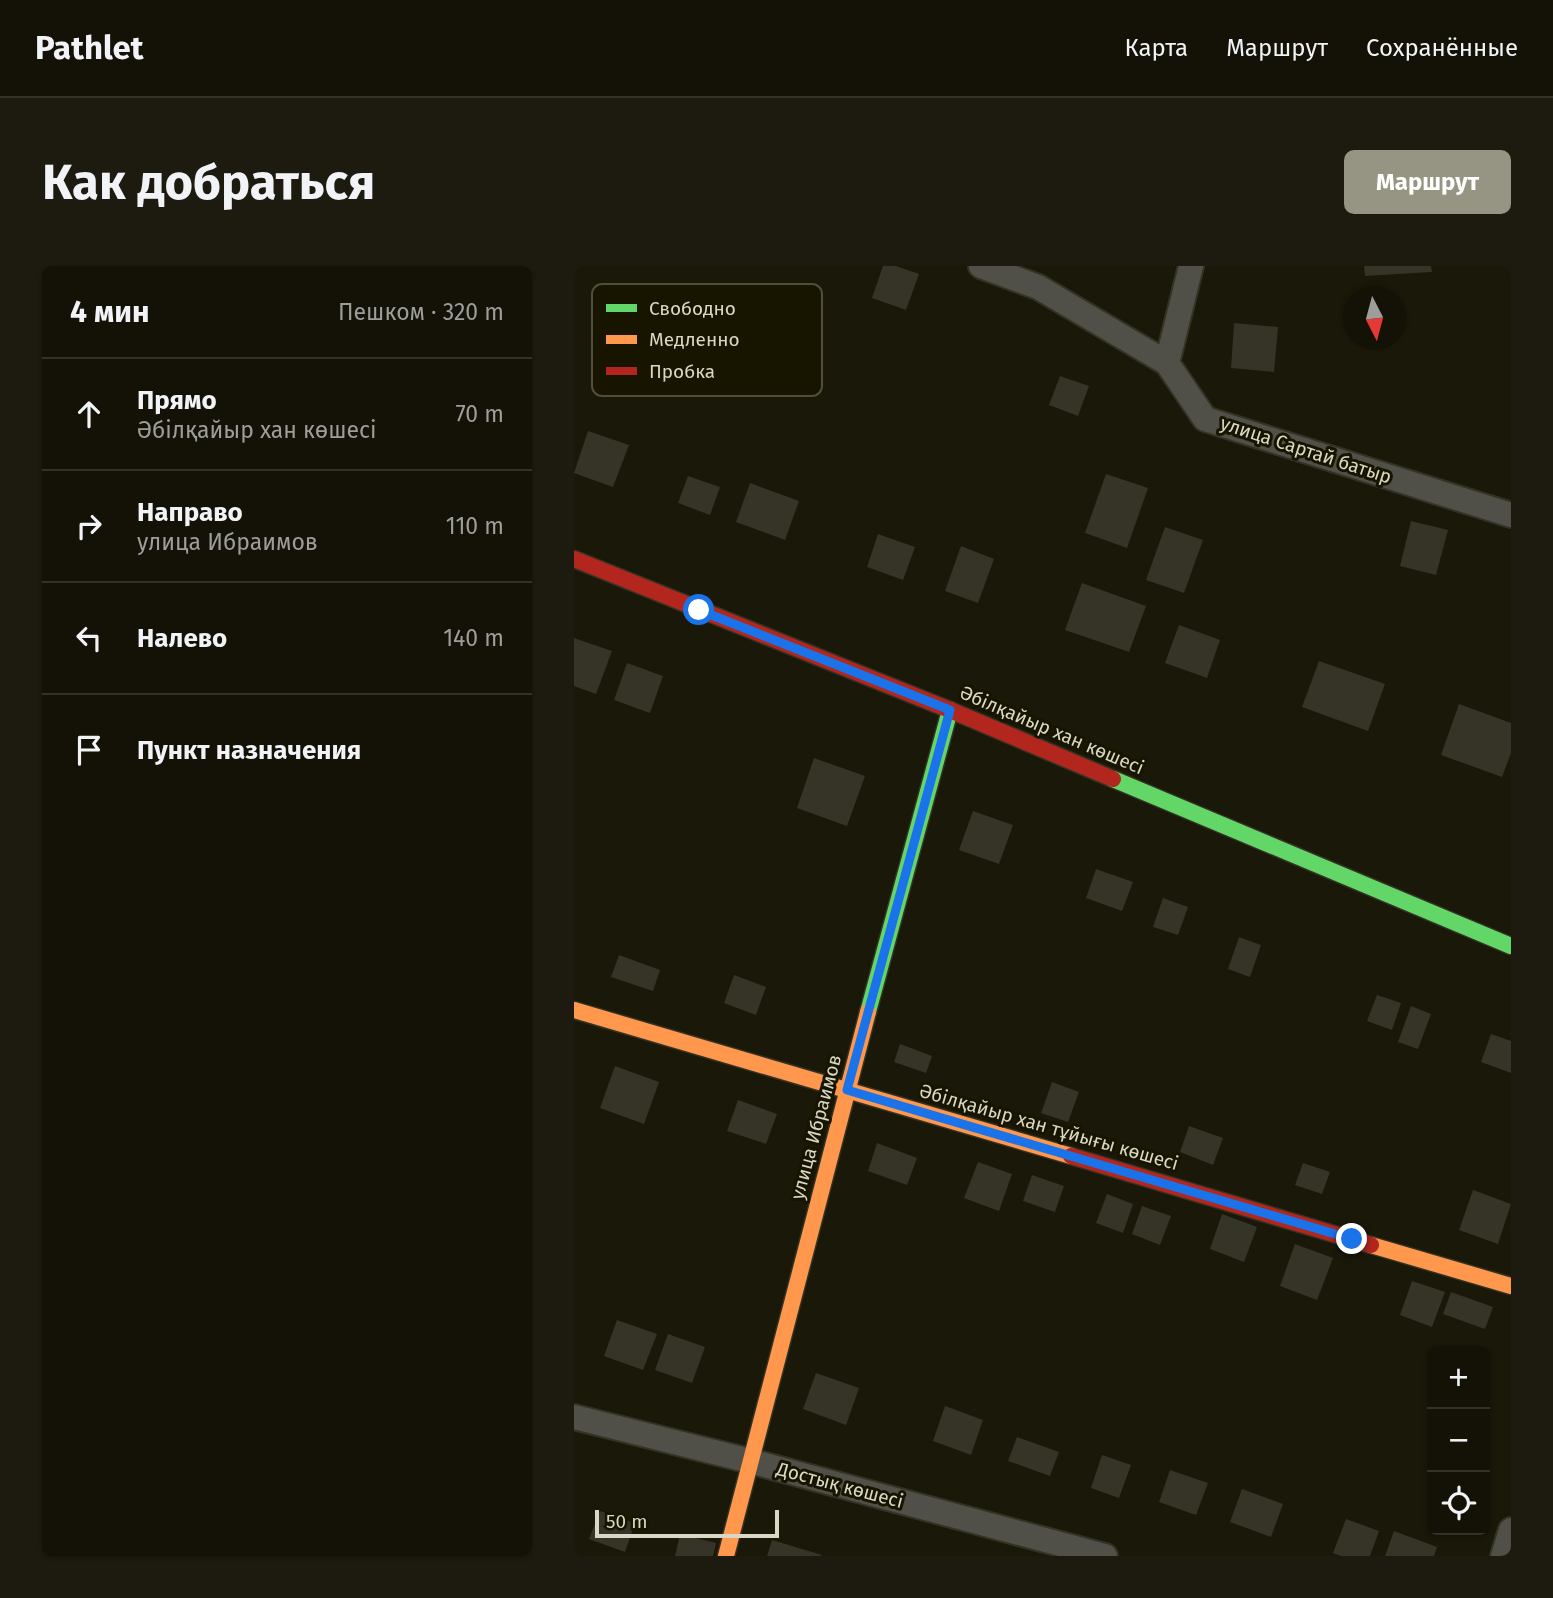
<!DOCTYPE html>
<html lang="ru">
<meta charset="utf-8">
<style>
body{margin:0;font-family:"Fira Sans",sans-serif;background:#1d1b10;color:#f1f3f6}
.controls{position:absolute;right:21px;bottom:21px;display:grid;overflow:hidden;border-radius:10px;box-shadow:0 2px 5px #0004}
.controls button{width:63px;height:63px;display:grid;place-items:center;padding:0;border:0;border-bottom:2px solid #333228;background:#141206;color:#f1f3f6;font:35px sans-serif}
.compass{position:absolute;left:769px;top:21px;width:63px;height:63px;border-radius:50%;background:#141206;box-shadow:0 2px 5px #0004;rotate:174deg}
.scale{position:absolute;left:21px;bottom:18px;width:184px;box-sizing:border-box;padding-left:7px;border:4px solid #d9d8c5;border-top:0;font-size:19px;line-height:24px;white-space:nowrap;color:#d9d8c5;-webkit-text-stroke:5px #171400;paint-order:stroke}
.stop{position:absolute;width:21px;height:21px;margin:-16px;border:5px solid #1a73e8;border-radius:50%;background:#fff}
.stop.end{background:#1a73e8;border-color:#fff;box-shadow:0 2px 7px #0008}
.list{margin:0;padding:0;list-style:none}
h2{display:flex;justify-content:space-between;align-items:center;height:91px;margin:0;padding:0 28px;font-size:30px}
h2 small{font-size:23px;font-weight:400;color:#9d9e9b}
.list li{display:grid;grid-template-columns:46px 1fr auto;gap:21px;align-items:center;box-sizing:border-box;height:112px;padding:0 28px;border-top:2px solid #333228}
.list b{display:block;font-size:26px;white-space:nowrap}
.list p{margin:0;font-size:23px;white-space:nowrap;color:#9d9e9b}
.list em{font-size:23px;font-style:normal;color:#9d9e9b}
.icon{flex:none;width:38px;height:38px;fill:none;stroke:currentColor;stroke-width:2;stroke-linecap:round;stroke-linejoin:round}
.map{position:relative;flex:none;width:937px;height:1290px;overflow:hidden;border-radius:10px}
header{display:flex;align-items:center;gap:42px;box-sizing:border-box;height:98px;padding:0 35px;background:#141206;border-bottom:2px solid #333228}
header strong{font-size:33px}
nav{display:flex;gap:38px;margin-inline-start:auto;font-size:24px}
.intro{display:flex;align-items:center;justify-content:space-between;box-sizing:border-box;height:168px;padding:0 42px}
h1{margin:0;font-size:49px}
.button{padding:18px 32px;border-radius:10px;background:#969583;color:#fff;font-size:24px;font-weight:700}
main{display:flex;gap:42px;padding:0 42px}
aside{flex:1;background:#141206;border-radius:10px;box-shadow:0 2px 5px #0004}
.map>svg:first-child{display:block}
.building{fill:#353426}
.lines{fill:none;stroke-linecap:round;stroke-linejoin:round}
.street-casing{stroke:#333224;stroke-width:28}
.fast-casing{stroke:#333224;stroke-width:19}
.slow-casing{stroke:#333224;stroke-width:19}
.jam-casing{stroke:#333224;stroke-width:19}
.street{stroke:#515048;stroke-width:24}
.fast{stroke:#63d668;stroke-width:16}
.slow{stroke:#ff974d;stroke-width:16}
.jam{stroke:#b3261e;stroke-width:16}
.route{stroke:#1a73e8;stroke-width:9}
.labels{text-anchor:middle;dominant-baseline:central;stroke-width:6;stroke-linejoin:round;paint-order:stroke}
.street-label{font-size:19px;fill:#d9d8c5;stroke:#171400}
.key{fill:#171400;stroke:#514f3b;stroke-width:2}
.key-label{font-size:19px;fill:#d9d8c5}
</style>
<header>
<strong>Pathlet</strong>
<nav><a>Карта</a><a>Маршрут</a><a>Сохранённые</a></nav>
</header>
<div class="intro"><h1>Как добраться</h1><a class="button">Маршрут</a></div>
<main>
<aside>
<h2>4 мин<small>Пешком · 320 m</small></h2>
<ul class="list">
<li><svg class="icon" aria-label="ahead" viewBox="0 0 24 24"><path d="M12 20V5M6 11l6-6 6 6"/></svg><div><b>Прямо</b><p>Әбілқайыр хан көшесі</p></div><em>70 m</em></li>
<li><svg class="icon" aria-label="right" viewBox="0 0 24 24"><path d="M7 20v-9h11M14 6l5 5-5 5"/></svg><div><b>Направо</b><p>улица Ибраимов</p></div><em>110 m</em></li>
<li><svg class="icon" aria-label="left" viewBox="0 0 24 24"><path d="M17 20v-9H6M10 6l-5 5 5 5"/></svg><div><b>Налево</b></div><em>140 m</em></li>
<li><svg class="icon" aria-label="arrive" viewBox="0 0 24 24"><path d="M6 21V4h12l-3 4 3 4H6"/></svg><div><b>Пункт назначения</b></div></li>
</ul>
</aside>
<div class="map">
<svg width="937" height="1290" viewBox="0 0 937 1290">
<rect width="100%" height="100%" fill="#1a1808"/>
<g class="building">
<path d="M 309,0 L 322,0 L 345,8 L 332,44 L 298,32 Z"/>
<path d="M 790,0 L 857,0 L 858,6 L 791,10 Z"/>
<path d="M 660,57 L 704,61 L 700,106 L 657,102 Z"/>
<path d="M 486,110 L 515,120 L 504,150 L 475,139 Z"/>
<path d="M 14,165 L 55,179 L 39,221 L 0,207 Z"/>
<path d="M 532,208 L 574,222 L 553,282 L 511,267 Z"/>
<path d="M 114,210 L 146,221 L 136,249 L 104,237 Z"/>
<path d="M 176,217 L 225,235 L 211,274 L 162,256 Z"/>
<path d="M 837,255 L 874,264 L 862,309 L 826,300 Z"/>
<path d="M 591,261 L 629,274 L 610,327 L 572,314 Z"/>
<path d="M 304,268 L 341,281 L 329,314 L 293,301 Z"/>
<path d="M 387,280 L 420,293 L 404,337 L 371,325 Z"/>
<path d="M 508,317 L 572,340 L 555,386 L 491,364 Z"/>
<path d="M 605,359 L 646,374 L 633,412 L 591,397 Z"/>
<path d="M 0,372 L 38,385 L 22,428 L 0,420 Z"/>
<path d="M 745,395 L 811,418 L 794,465 L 728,441 Z"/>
<path d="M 53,397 L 89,410 L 76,447 L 40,434 Z"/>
<path d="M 885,438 L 937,457 L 937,487 L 928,511 L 867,489 Z"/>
<path d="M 240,492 L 291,510 L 273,560 L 223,542 Z"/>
<path d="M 399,545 L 439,559 L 425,598 L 385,584 Z"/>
<path d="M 522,603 L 559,616 L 548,645 L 512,632 Z"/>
<path d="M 589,632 L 614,641 L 604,669 L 579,661 Z"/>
<path d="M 665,671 L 687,679 L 676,711 L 654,703 Z"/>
<path d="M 45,689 L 86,704 L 79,725 L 37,711 Z"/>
<path d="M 160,709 L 192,721 L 182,749 L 150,737 Z"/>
<path d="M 803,729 L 827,737 L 818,764 L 793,755 Z"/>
<path d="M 837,740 L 857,748 L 844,783 L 824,776 Z"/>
<path d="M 917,768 L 937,775 L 937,807 L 907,796 Z"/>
<path d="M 326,778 L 358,790 L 352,807 L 320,796 Z"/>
<path d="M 41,800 L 85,816 L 70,858 L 26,842 Z"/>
<path d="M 478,816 L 505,826 L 494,856 L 467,847 Z"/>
<path d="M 164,834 L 203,848 L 192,878 L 153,865 Z"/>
<path d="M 615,860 L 649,872 L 639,899 L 606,886 Z"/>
<path d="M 303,877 L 343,892 L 333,919 L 294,905 Z"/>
<path d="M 404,896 L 438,908 L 425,945 L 390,932 Z"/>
<path d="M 729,897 L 756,906 L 748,928 L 721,919 Z"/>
<path d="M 458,909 L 490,920 L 481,946 L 449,935 Z"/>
<path d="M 899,924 L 937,938 L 924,978 L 885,964 Z"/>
<path d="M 533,928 L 559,938 L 549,967 L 522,957 Z"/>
<path d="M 568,940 L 597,950 L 586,979 L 558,968 Z"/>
<path d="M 648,948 L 683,961 L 670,996 L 636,983 Z"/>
<path d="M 721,978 L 759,992 L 743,1034 L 706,1020 Z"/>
<path d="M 838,1015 L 871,1026 L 858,1061 L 826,1049 Z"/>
<path d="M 877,1026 L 919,1041 L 911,1063 L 869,1048 Z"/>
<path d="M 43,1054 L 83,1068 L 69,1104 L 30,1090 Z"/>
<path d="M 94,1068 L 131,1081 L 118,1117 L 81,1104 Z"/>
<path d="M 242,1107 L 285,1122 L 272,1159 L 229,1143 Z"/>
<path d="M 371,1140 L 409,1154 L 397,1189 L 359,1175 Z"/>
<path d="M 443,1171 L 485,1186 L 476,1210 L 434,1195 Z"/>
<path d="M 528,1189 L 557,1199 L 545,1232 L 517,1222 Z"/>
<path d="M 596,1204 L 634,1217 L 622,1249 L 585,1236 Z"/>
<path d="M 668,1223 L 709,1238 L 697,1271 L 656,1256 Z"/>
<path d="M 26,1245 L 61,1257 L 51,1286 L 15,1273 Z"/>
<path d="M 772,1253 L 805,1265 L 796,1290 L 767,1290 L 759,1287 Z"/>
<path d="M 820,1265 L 863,1281 L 860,1290 L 811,1290 Z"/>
<path d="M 106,1268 L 142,1277 L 139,1290 L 101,1290 Z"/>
<path d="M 198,1274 L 248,1289 L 247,1290 L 193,1290 Z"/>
</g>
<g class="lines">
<g class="street-casing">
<g id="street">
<path d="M 407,0 L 464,21 L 593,97 L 631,153 L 937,249"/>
<path d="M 593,97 L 617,0"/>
<path d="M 0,1151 L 176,1195 L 531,1290"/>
<path d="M 929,1290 L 937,1264"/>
</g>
</g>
<g class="fast-casing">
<g id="fast">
<path d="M 539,513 L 937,680"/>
<path d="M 294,746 L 376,444"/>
</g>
</g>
<g class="slow-casing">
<g id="slow">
<path d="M 0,744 L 497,890"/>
<path d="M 797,979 L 937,1020"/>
<path d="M 152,1290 L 294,746"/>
</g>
</g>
<g class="jam-casing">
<g id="jam">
<path d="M 0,293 L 376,444 L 539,513"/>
<path d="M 497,890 L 797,979"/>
</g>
</g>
<use href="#street" class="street"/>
<use href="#fast" class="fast"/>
<use href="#slow" class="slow"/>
<use href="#jam" class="jam"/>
</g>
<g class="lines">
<path class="route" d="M 125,344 L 376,444 L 273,824 L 778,973"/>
</g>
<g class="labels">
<g class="street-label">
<text transform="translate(732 184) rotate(18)">улица Сартай батыр</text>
<text transform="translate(478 464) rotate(23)">Әбілқайыр хан көшесі</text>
<text transform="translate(242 861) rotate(-75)">улица Ибраимов</text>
<text transform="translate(475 861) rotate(16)">Әбілқайыр хан тұйығы көшесі</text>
<text transform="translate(266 1219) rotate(15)">Достық көшесі</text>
</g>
</g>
<rect x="18" y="18" width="230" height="112" rx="10" class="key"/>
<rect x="32" y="38" width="31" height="8" fill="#63d668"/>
<rect x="32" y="69" width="31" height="9" fill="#ff974d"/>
<rect x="32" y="101" width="31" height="8" fill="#b3261e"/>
<g class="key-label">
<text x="75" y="49">Свободно</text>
<text x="75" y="80">Медленно</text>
<text x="75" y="112">Пробка</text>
</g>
</svg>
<div class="controls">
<button>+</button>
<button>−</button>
<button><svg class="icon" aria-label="locate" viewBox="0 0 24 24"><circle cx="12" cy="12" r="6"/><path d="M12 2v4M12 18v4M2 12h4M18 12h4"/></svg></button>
</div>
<svg class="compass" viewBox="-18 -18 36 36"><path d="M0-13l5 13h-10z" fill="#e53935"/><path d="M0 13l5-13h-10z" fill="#9d9e9b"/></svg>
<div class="scale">50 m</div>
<div class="stop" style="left:125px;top:344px"></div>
<div class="stop end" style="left:778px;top:973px"></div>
</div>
</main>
